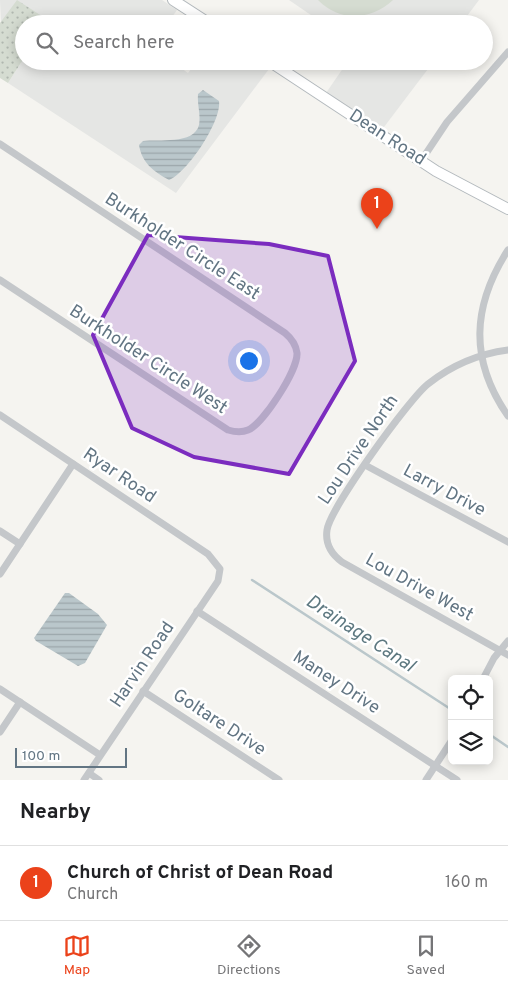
<!DOCTYPE html>
<style>
body{margin:0;font-family:Overpass,sans-serif;background:#f2f2f2;color:#202124}
.controls{position:absolute;right:15px;bottom:15px;display:grid;overflow:hidden;border-radius:8px;box-shadow:0 2px 12px #0003}
.controls button{width:45px;height:45px;display:grid;place-items:center;padding:0;border:0;border-bottom:1px solid #e0e0e0;background:#fff;color:#202124;font:25px sans-serif}
.scale{position:absolute;left:15px;bottom:12px;width:112px;box-sizing:border-box;padding-left:5px;border:2px solid #627583;border-top:0;font-size:14px;line-height:18px;white-space:nowrap;color:#627583;-webkit-text-stroke:4px #fff;paint-order:stroke}
.you{position:absolute;left:248px;top:360px;width:18px;height:18px;margin:-12px;border:4px solid #fff;border-radius:50%;background:#1a73e8;box-shadow:0 0 0 8px #1a73e833}
.badge{display:grid;place-items:center;width:32px;height:32px;border-radius:50%;background:#eb421a;color:#fff;font-size:16px;font-weight:700}
.pin{position:absolute;translate:-50% -41px;filter:drop-shadow(0 1px 2px #0008)}
.pin::after{content:'';position:absolute;top:26px;width:18px;height:15px;background:inherit;clip-path:polygon(0 0,100% 0,50% 100%)}
.list{margin:0;padding:0;list-style:none}
h2{display:flex;justify-content:space-between;align-items:center;height:65px;margin:0;padding:0 20px;font-size:21px}
h2 small{font-size:16px;font-weight:400;color:#757577}
.list li{display:grid;grid-template-columns:32px 1fr auto;gap:15px;align-items:center;box-sizing:border-box;height:75px;padding:0 20px;border-top:1px solid #e0e0e0}
.list b{display:block;font-size:19px;white-space:nowrap}
.list p{margin:0;font-size:16px;white-space:nowrap;color:#757577}
.list em{font-size:16px;font-style:normal;color:#757577}
.icon{flex:none;width:28px;height:28px;fill:none;stroke:currentColor;stroke-width:2;stroke-linecap:round;stroke-linejoin:round}
.map{position:relative;flex:none;width:508px;height:780px;overflow:hidden}
.search{position:absolute;background:#fff;box-shadow:0 2px 12px #0003;left:15px;right:15px;top:15px;height:55px;display:flex;align-items:center;gap:12px;box-sizing:border-box;padding:0 18px;border-radius:28px;color:#757577;font-size:19px}
.sheet{height:140px;background:#fff}
nav{display:flex;justify-content:space-around;align-items:center;box-sizing:border-box;height:70px;border-top:1px solid #e0e0e0;background:#fff;font-size:14px;color:#757577}
nav a{display:grid;justify-items:center;gap:2px}
nav .on{color:#eb421a}
.map>svg:first-child{display:block}
.built{fill:#e5e6e4}
.grass{fill:url(#grass-dots)}
.park{fill:#d5dcd1}
.water{fill:url(#water-rules)}
.lines{fill:none;stroke-linecap:round;stroke-linejoin:round}
.stream{stroke:#bac7cb;stroke-width:2.5}
.secondary-casing{stroke:#b3b9bd;stroke-width:12}
.minor{stroke:#c4c7ca;stroke-width:7}
.secondary{stroke:#fff;stroke-width:10}
.marked{fill:#7b2cbf;fill-opacity:0.2;stroke:#7b2cbf;stroke-width:4;stroke-linejoin:round}
.labels{text-anchor:middle;dominant-baseline:central;stroke-width:5;stroke-linejoin:round;paint-order:stroke}
.street-label{font-size:18px;fill:#627583;stroke:#fff}
.water-label{font-size:19px;font-style:italic;fill:#5d7880;stroke:#fff}
</style>
<div class="map">
<svg width="508" height="780" viewBox="0 0 508 780">
<defs>
<pattern id="grass-dots" width="8" height="8" patternUnits="userSpaceOnUse" patternTransform="scale(1.25)"><rect width="8" height="8" fill="#d5dcd1"/><path d="M2 2h.1M6 6h.1" fill="none" stroke="#b0b7af" stroke-width="1.8" stroke-linecap="round"/></pattern>
<pattern id="water-rules" width="6" height="5" patternUnits="userSpaceOnUse" patternTransform="scale(1.25)"><rect width="6" height="5" fill="#bac7cb"/><path d="M0 2.5h6" fill="none" stroke="#9ba6aa"/></pattern>
</defs>
<rect width="100%" height="100%" fill="#f5f4f0"/>
<g class="built">
<path d="M 0,0 L 162,0 L 177,10 L 167,24 L 45,24 L 48,20 L 1,24 Z"/>
<path d="M 289,0 L 479,0 L 461,24 L 324,24 Z"/>
<path d="M 24,58 L 24,61 L 171,61 L 188,73 L 197,61 L 257,61 L 269,69 L 176,193 L 8,83 Z"/>
<path d="M 348,61 L 434,61 L 381,131 L 326,93 Z"/>
</g>
<path class="grass" d="M 17,0 L 48,20 L 45,24 L 24,24 L 24,58 L 8,83 L 0,78 L 0,23 Z"/>
<path class="park" d="M 318,0 L 393,0 C 371,20 341,23 318,0 Z"/>
<g class="water">
<path d="M 203,90 L 219,101 C 222,121 187,173 169,180 C 153,171 142,163 139,145 L 143,141 C 158,139 194,145 199,125 C 201,115 197,104 198,94 Z"/>
<path d="M 65,593 L 69,593 L 98,614 L 107,625 L 85,663 L 78,666 L 36,641 L 34,638 Z"/>
</g>
<g class="lines">
<g class="stream">
<path d="M 252,580 L 452,710"/>
<path d="M 489,734 L 508,747"/>
</g>
<g class="secondary-casing">
<g id="secondary">
<path d="M 173,0 L 210,24"/>
<path d="M 269,61 L 436,171 L 508,209"/>
</g>
</g>
<g class="minor">
<path d="M 0,144 L 285,333 C 291,338 296,345 297,353 C 298,370 263,424 248,430 C 241,433 235,432 228,430 L 0,280"/>
<path d="M 421,161 L 447,122 L 508,52"/>
<path d="M 508,250 C 472,306 469,360 508,416"/>
<path d="M 508,350 C 478,354 452,365 428,384 C 409,399 330,508 327,530 C 325,544 331,554 342,562 L 508,655"/>
<path d="M 0,415 L 208,554 L 220,569 L 218,581 L 84,780"/>
<path d="M 365,465 L 508,542"/>
<path d="M 0,531 L 20,544"/>
<path d="M 0,574 L 73,464"/>
<path d="M 197,611 L 457,780"/>
<path d="M 483,679 L 494,658 L 508,641"/>
<path d="M 0,689 L 100,755"/>
<path d="M 143,691 L 279,780"/>
<path d="M 0,732 L 20,702"/>
<path d="M 89,773 L 99,780"/>
<path d="M 426,780 L 452,740"/>
</g>
<use href="#secondary" class="secondary"/>
</g>
<path class="marked" d="M 148,235 L 269,244 L 328,256 L 355,361 L 289,474 L 194,457 L 132,428 L 93,335 Z"/>
<g class="labels">
<g class="street-label">
<text transform="translate(387 138) rotate(33)">Dean Road</text>
<text transform="translate(182 247) rotate(33)">Burkholder Circle East</text>
<text transform="translate(148 360) rotate(33)">Burkholder Circle West</text>
<text transform="translate(359 450) rotate(-56)">Lou Drive North</text>
<text transform="translate(119 476) rotate(34)">Ryar Road</text>
<text transform="translate(444 491) rotate(28)">Larry Drive</text>
<text transform="translate(419 588) rotate(29)">Lou Drive West</text>
<text transform="translate(143 665) rotate(-56)">Harvin Road</text>
<text transform="translate(336 683) rotate(33)">Maney Drive</text>
<text transform="translate(219 723) rotate(33)">Goltare Drive</text>
</g>
<g class="water-label">
<text transform="translate(360 634) rotate(33)">Drainage Canal</text>
</g>
</g>
</svg>
<div class="controls">
<button><svg class="icon" aria-label="locate" viewBox="0 0 24 24"><circle cx="12" cy="12" r="6"/><path d="M12 2v4M12 18v4M2 12h4M18 12h4"/></svg></button>
<button><svg class="icon" aria-label="layers" viewBox="0 0 24 24"><path d="M12 4l9 5-9 5-9-5zM3 14l9 5 9-5"/></svg></button>
</div>
<div class="scale">100 m</div>
<div class="you"></div>
<div class="pin badge" style="left:377px;top:229px">1</div>
<div class="search"><svg class="icon" aria-label="search" viewBox="0 0 24 24"><circle cx="10" cy="10" r="6"/><path d="M15 15l6 6"/></svg>Search here</div>
</div>
<section class="sheet">
<h2>Nearby<small></small></h2>
<ul class="list">
<li><span class="badge">1</span><div><b>Church of Christ of Dean Road</b><p>Church</p></div><em>160 m</em></li>
</ul>
</section>
<nav>
<a class="on"><svg class="icon" aria-label="map" viewBox="0 0 24 24"><path d="M3 6l6-2 6 2 6-2v14l-6 2-6-2-6 2zM9 4v14M15 6v14"/></svg>Map</a>
<a><svg class="icon" aria-label="directions" viewBox="0 0 24 24"><path d="M12 3l9 9-9 9-9-9zM9 14v-3h6M13 9l2 2-2 2"/></svg>Directions</a>
<a><svg class="icon" aria-label="saved" viewBox="0 0 24 24"><path d="M7 4h10v16l-5-4-5 4z"/></svg>Saved</a>
</nav>
